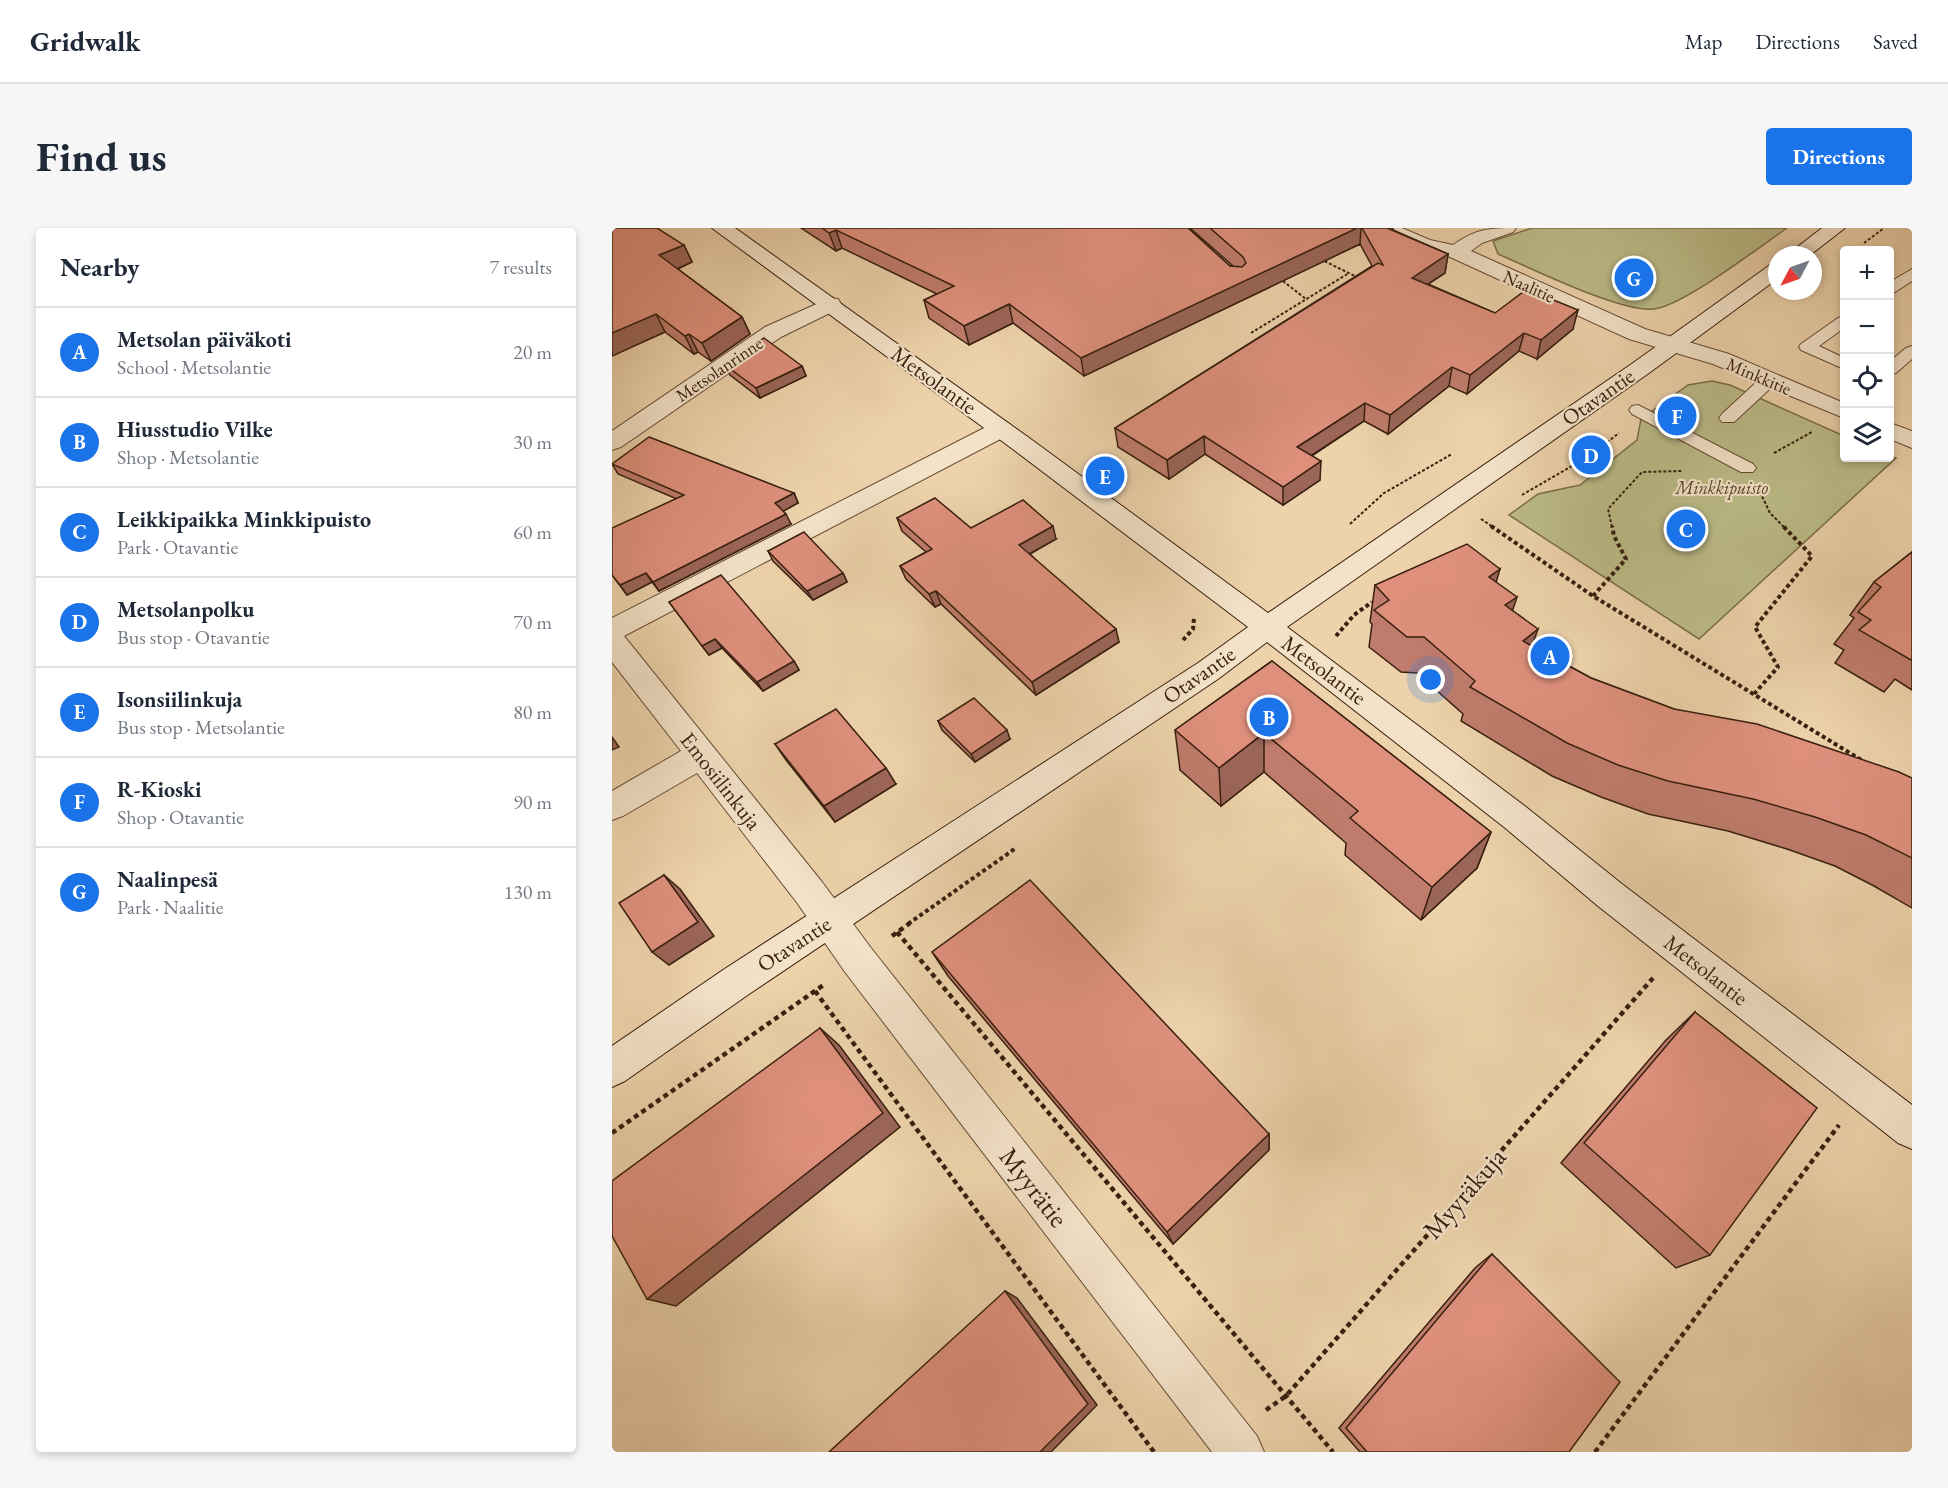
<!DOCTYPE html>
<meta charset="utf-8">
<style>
body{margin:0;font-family:"EB Garamond",serif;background:#f6f6f7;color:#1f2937}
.controls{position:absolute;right:18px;top:18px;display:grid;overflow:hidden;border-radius:6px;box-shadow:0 3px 9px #0003}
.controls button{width:54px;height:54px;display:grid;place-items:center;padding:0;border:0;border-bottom:2px solid #e0e1e3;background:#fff;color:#1f2937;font:30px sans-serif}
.compass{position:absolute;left:1156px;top:18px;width:54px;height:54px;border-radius:50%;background:#fff;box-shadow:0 3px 9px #0003;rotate:229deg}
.you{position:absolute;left:819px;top:452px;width:21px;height:21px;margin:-15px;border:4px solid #fff;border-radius:50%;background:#1a73e8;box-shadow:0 0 0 9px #1a73e833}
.badge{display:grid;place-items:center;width:39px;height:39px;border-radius:50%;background:#1a73e8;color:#fff;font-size:20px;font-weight:700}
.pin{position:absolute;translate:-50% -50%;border:3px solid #fff;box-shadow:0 2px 6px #0006}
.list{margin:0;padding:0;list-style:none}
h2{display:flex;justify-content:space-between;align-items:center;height:78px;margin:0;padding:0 24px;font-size:26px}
h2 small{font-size:20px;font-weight:400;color:#747a83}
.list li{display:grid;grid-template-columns:39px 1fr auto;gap:18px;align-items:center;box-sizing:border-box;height:90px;padding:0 24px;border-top:2px solid #e0e1e3}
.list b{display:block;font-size:22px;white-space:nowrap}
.list p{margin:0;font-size:20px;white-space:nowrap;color:#747a83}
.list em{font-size:20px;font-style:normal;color:#747a83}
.icon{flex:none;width:33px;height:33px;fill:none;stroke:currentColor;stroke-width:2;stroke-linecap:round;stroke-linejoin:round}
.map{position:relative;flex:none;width:1300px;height:1224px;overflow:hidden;border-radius:6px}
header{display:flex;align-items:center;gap:36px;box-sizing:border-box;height:84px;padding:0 30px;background:#fff;border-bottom:2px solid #e0e1e3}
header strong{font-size:28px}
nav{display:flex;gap:33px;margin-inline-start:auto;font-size:21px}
.intro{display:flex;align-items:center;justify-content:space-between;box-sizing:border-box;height:144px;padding:0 36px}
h1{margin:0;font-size:42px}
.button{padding:15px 27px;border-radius:6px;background:#1a73e8;color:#fff;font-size:21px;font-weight:700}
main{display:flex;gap:36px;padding:0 36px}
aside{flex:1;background:#fff;border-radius:6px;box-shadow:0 3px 9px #0003}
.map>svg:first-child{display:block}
.green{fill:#bbbb87;stroke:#7a6d4a;stroke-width:1.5}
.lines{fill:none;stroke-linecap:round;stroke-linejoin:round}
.lane-casing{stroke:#654c35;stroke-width:2}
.street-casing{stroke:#654c35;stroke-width:2}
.secondary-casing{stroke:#381f0e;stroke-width:2}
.path-far2{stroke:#381f0e;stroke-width:2;stroke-dasharray:3 2;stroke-linecap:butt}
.path-far1{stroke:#381f0e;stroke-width:4;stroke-dasharray:4 3;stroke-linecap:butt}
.path{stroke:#381f0e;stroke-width:4.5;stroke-dasharray:5 4;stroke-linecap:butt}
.lane{fill:#f3e2c8;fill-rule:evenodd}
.street{fill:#f3e2c8;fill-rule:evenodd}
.secondary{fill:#f3e2c8;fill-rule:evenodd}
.wall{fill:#bf7c6c;stroke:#381f0e;stroke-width:1.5}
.shaded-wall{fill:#9b6558;stroke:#381f0e;stroke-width:1.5}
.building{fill:#de907d;stroke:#381f0e;stroke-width:1.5}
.labels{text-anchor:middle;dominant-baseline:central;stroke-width:4.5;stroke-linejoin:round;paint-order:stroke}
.far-street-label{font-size:18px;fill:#381f0e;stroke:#f3e2c8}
.far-park-label{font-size:18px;font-style:italic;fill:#59462c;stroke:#f3e2c8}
.street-label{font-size:22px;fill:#381f0e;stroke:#f3e2c8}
.near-street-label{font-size:27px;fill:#381f0e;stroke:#f3e2c8}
</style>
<header>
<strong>Gridwalk</strong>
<nav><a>Map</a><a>Directions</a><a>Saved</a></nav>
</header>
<div class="intro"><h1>Find us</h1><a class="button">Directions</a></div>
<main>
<aside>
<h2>Nearby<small>7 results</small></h2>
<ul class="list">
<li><span class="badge">A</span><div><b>Metsolan päiväkoti</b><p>School · Metsolantie</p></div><em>20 m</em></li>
<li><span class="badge">B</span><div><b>Hiusstudio Vilke</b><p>Shop · Metsolantie</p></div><em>30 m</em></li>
<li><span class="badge">C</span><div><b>Leikkipaikka Minkkipuisto</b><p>Park · Otavantie</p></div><em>60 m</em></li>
<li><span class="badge">D</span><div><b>Metsolanpolku</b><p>Bus stop · Otavantie</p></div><em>70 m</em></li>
<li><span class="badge">E</span><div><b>Isonsiilinkuja</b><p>Bus stop · Metsolantie</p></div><em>80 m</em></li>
<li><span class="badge">F</span><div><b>R-Kioski</b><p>Shop · Otavantie</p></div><em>90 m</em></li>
<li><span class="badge">G</span><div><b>Naalinpesä</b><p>Park · Naalitie</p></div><em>130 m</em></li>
</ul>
</aside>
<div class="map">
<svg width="1300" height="1224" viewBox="0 0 1300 1224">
<rect width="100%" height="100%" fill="#edd2ab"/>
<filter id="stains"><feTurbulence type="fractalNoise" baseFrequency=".00333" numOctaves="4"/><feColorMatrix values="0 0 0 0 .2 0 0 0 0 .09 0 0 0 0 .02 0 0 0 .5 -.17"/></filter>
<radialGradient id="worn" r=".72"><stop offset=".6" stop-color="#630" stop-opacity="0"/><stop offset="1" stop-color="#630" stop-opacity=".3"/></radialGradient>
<g class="green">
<path d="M 920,0 L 1175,0 C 1146,20 1072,77 1042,81 C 1009,85 919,40 886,26 L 881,13 Z"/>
<path d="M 1100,153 L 1118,157 L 1232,208 L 1232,230 L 1278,230 L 1278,228 L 1284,230 L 1087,411 L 897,287 L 926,266 L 968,257 L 1025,212 L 1029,191 L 1076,157 Z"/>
</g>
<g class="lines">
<g class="lane-casing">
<g id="lane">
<path d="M 1300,41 L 1300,53 L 1283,64 L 1278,65 L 1278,54 Z"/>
<path d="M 1232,88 L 1232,100 L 1207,118 L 1232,130 L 1232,141 L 1189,122 L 1187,119 L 1189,116 L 1226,90 Z"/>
<path d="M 1300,118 L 1300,131 L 1284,145 L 1278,146 L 1278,133 L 1294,120 Z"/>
<path d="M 1157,147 L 1165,152 L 1163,156 L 1122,194 L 1110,194 L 1107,190 L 1110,186 L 1151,148 Z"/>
<path d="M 1026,177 L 1141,236 L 1144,240 L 1141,244 L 1129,244 L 1020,186 L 1017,182 L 1020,178 Z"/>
</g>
</g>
<g class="street-casing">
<g id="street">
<path d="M 764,0 L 790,0 L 818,12 L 841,17 C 864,1 876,0 904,0 L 901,4 L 870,15 L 859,23 L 1033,101 L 1117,126 L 1232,175 L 1232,190 L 1101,136 L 1017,111 L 838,29 L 805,21 L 767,4 Z"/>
<path d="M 218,70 L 226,71 L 229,76 L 226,81 L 169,109 L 9,219 L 0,222 L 0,203 L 153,99 Z"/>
<path d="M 389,194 L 398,196 L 401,201 L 398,206 L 12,408 L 210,654 L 259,720 L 645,1208 L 652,1224 L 600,1224 L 233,744 L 186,676 L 85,545 L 11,588 L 0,592 L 0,563 L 69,523 L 0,434 L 0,390 L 380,196 Z"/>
<path d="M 1278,195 L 1300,203 L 1300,220 L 1278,211 Z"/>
</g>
</g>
<g class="secondary-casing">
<g id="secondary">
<path d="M 100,0 L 123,0 L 420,212 L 656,385 L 1021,135 L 1158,37 L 1165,35 L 1165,51 L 1037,145 L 675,399 L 914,579 L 1010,656 L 1300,877 L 1300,921 L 1286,915 L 986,678 L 892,599 L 655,414 L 606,451 L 137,766 L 13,853 L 0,859 L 0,818 L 111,742 L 586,435 L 636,399 L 402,222 Z"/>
<path d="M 1210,0 L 1233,0 L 1198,27 L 1175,27 Z"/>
</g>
</g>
<g class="path-far2">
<path d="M 1252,15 L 1272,0"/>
<path d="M 708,31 L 747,50"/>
<path d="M 667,50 L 694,71"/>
<path d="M 639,105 L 737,45"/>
<path d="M 1162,225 L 1200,204"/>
<path d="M 1148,264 L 1158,285 L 1172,299"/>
<path d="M 910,267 L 979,227 L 1007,205"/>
<path d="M 869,291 L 881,299"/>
<path d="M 738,296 L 772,265 L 840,226"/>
<path d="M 1000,299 L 996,281 L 1030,244 L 1071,243"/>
</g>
<g class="path-far1">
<path d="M 879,298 L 981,368 L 1251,533"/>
<path d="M 981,368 L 1014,331 L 1002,308 L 1000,298"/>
<path d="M 724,408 L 742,387 L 760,374"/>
<path d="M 571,412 L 581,401 L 582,390"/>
<path d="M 1142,466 L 1166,439 L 1143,399 L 1200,328 L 1171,298"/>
<path d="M 296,696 L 404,620"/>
</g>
<g class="path">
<path d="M 285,704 L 721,1224"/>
<path d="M 280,708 L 298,695"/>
<path d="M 203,763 L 542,1224"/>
<path d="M 0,905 L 213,756"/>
<path d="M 654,1182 L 674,1168 L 1041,750"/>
<path d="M 983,1224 L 1227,897"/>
</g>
<use href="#lane" class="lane"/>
<use href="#street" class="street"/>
<use href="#secondary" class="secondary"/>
</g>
<g class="wall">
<path d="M 189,0 L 576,0 L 618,38 L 621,38 L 578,0 L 781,0 L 781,2 L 836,26 L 833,45 L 816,56 L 883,85 L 961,101 L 925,131 L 907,123 L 855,166 L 837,158 L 776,206 L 752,193 L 700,228 L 708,252 L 671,277 L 593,226 L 557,251 L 506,219 L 503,200 L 760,38 L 748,16 L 472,148 L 401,95 L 357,117 L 317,90 L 312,72 L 325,66 L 230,20 L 224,23 Z"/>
<path d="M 72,17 L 80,34 L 66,41 L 130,89 L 138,106 L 99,133 L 86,124 L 82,126 L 53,104 L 0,128 Z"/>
<path d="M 113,137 L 190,138 L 194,148 L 148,170 L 118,147 Z"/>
<path d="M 0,236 L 182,265 L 186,275 L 171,283 L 179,296 L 47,363 L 40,354 L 15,367 L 0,347 L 65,271 L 6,246 Z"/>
<path d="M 285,290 L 444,311 L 418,326 L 507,414 L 424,467 L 329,376 L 323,379 L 294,351 L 288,338 L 314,324 L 290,303 Z"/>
<path d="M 156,323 L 231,345 L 235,354 L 201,372 L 161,333 Z"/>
<path d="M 1300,324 L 1300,462 L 1283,451 L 1272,464 L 1223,435 L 1232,422 L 1222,416 L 1242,390 L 1238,387 L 1262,354 Z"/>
<path d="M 884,354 L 920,418 L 979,450 L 1062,481 L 1300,550 L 1300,680 L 1262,658 L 1223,638 L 1175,621 L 1116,603 L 1036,586 L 989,569 L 940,548 L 849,493 L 851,486 L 805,445 L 789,444 L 757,419 L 760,396 L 758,394 L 763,357 Z"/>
<path d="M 57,374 L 182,433 L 187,442 L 151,463 L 110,420 L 97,427 Z"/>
<path d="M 660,433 L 879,604 L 865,640 L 809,692 L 733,627 L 734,615 L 652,544 L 609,578 L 568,542 L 563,502 Z"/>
<path d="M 326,493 L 398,511 L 363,534 L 330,502 Z"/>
<path d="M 163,516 L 284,556 L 223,594 L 174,532 Z"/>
<path d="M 320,724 L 657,906 L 657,922 L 561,1016 L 336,748 Z"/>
<path d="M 1083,784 L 1098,1027 L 1064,1040 L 949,935 L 1054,812 Z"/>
<path d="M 880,1026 L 957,1224 L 748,1224 L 727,1200 L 863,1040 Z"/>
</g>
<g class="shaded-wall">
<path d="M 745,0 L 749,0 L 748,16 L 472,148 L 469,130 Z"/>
<path d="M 224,2 L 230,20 L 224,23 L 217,5 Z"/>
<path d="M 72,17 L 80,34 L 56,45 L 47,27 Z"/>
<path d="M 836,26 L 833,45 L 798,68 L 800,50 Z"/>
<path d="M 397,76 L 401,95 L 357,117 L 352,98 Z"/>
<path d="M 966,82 L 961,101 L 925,131 L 929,112 Z"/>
<path d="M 44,86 L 53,104 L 0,128 L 0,105 Z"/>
<path d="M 130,89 L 138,106 L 99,133 L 90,115 Z"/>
<path d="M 912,105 L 907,123 L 855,166 L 858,147 Z"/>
<path d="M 77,106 L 86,124 L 82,126 L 73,108 Z"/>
<path d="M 190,138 L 194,148 L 148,170 L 144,160 Z"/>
<path d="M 840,139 L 837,158 L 776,206 L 778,187 Z"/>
<path d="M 753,175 L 752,193 L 685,237 L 685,219 Z"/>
<path d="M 592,208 L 593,226 L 557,251 L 555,232 Z"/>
<path d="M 709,233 L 708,252 L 671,277 L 671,259 Z"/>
<path d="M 182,265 L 186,275 L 168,285 L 163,275 Z"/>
<path d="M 174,286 L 179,296 L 47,363 L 41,354 Z"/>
<path d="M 441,298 L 444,311 L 410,330 L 407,317 Z"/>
<path d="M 888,341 L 877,378 L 877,349 Z"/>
<path d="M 34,345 L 40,354 L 15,367 L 8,357 Z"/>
<path d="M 231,345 L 235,354 L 201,372 L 195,363 Z"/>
<path d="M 324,363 L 329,376 L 323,379 L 317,366 Z"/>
<path d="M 905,369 L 893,405 L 893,377 Z"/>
<path d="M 504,401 L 507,414 L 424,467 L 420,454 Z"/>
<path d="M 926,401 L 913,437 L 911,413 Z"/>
<path d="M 103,411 L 110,420 L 97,427 L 90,418 Z"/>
<path d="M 182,433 L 187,442 L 151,463 L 145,454 Z"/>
<path d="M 395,502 L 398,511 L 363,534 L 359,526 Z"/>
<path d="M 652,505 L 652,544 L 609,578 L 607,540 Z"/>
<path d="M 0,509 L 7,519 L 0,522 Z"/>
<path d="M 274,540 L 284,556 L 223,594 L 212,578 Z"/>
<path d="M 879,604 L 865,640 L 809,692 L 820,659 Z"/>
<path d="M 52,647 L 68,661 L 102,708 L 57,737 L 40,724 Z"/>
<path d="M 208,800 L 227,817 L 288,899 L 64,1078 L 35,1071 Z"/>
<path d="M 657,906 L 657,922 L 561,1016 L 555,1004 Z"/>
<path d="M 393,1063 L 405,1070 L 485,1177 L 439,1224 L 428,1224 Z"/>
</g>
<g class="building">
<path d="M 0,0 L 45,0 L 72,17 L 47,27 L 130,89 L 90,115 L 77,106 L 73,108 L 44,86 L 0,105 Z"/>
<path d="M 210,0 L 576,0 L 618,38 L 630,39 L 634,35 L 631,29 L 598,0 L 745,0 L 469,130 L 397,76 L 352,98 L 312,72 L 342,58 L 224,2 L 217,5 Z"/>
<path d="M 750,0 L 775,0 L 836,26 L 800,50 L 883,85 L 915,61 L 966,82 L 929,112 L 912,105 L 858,147 L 840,139 L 778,187 L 753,175 L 685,219 L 709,233 L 671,259 L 592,208 L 555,232 L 503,200 L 766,35 L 771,37 Z"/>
<path d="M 152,110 L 190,138 L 144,160 L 113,137 Z"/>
<path d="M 37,209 L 182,265 L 163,275 L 174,286 L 41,354 L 34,345 L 8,357 L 0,347 L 0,300 L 72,267 L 0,236 Z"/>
<path d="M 323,270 L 359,300 L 411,272 L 441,298 L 407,317 L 504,401 L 420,454 L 324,363 L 317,366 L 288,338 L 320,321 L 285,290 Z"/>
<path d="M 192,304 L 231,345 L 195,363 L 156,323 Z"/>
<path d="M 855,316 L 888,341 L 877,349 L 905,369 L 893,377 L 926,401 L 911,413 L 979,450 L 1062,481 L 1145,496 L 1287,544 L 1300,550 L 1300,630 L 1254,607 L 1203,589 L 1141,571 L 1056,553 L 1006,537 L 955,515 L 858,459 L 863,453 L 812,409 L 795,409 L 762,382 L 777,372 L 763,357 Z"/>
<path d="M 1300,324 L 1300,431 L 1299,432 L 1247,402 L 1259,392 L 1246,384 L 1269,359 L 1262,354 Z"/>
<path d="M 109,347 L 182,433 L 145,454 L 103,411 L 90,418 L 57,374 Z"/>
<path d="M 660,433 L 879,604 L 820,659 L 738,590 L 746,583 L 652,505 L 607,540 L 563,502 Z"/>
<path d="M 362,470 L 395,502 L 359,526 L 326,493 Z"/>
<path d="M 224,481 L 274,540 L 212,578 L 163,516 Z"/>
<path d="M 52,647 L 86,694 L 40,724 L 7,675 Z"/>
<path d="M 418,652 L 657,906 L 555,1004 L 320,724 Z"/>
<path d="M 1083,784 L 1205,880 L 1098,1027 L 972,915 Z"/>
<path d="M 208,800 L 271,885 L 35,1071 L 0,1008 L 0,953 Z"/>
<path d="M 880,1026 L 1008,1154 L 957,1224 L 755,1224 L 734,1200 Z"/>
<path d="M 393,1063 L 476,1176 L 428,1224 L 217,1224 Z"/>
</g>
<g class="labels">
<g class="far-street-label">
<text transform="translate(917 58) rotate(24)">Naalitie</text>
<text transform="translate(107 141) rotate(-34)">Metsolanrinne</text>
<text transform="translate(1147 148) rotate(23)">Minkkitie</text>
</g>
<g class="far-park-label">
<text x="1110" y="259">Minkkipuisto</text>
</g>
<g class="street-label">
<text transform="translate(322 152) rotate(36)">Metsolantie</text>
<text transform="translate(986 169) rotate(-35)">Otavantie</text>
<text transform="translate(712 442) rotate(37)">Metsolantie</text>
<text transform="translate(587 447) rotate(-35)">Otavantie</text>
<text transform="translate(109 553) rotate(52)">Emosiilinkuja</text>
<text transform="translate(182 716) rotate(-33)">Otavantie</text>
<text transform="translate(1094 742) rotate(38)">Metsolantie</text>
</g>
<g class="near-street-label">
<text transform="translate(422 959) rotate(52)">Myyrätie</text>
<text transform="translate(852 965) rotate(-49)">Myyräkuja</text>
</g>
</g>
<rect width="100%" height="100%" filter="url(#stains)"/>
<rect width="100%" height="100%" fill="url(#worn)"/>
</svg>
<div class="controls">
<button>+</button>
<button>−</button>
<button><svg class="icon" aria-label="locate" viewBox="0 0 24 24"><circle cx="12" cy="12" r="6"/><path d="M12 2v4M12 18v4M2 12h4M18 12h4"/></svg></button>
<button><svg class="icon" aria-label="layers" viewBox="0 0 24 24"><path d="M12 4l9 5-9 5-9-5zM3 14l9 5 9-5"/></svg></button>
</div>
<svg class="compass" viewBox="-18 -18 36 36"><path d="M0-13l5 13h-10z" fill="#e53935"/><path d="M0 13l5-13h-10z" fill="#747a83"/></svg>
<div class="you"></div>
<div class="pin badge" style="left:938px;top:428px">A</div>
<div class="pin badge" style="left:657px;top:489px">B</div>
<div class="pin badge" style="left:1074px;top:301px">C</div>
<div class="pin badge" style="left:979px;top:227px">D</div>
<div class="pin badge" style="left:493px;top:248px">E</div>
<div class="pin badge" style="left:1065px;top:188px">F</div>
<div class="pin badge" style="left:1022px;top:50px">G</div>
</div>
</main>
